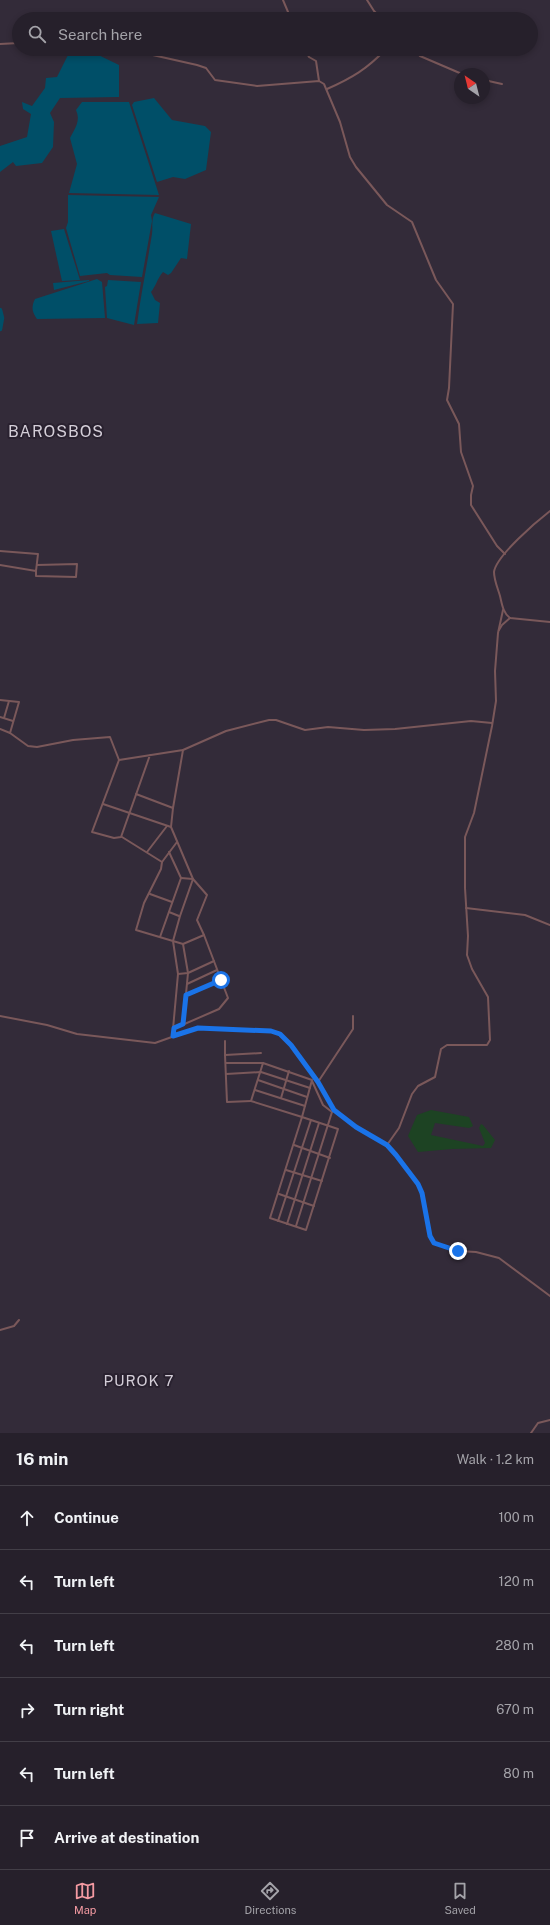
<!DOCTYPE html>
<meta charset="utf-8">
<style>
body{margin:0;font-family:"Public Sans",sans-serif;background:#2e2833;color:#f1f3f6}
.compass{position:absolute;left:454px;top:68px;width:36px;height:36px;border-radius:50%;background:#26202b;box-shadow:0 2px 6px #0003;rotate:325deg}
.stop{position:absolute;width:12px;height:12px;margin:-9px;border:3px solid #1a73e8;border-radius:50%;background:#fff}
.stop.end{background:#1a73e8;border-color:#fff;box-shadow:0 1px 4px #0008}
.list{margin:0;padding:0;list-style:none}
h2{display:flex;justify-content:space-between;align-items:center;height:52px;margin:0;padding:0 16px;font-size:17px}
h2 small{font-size:13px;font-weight:400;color:#a4a3a9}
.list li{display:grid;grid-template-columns:26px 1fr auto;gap:12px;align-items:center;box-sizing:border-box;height:64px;padding:0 16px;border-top:1px solid #423e47}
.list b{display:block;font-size:15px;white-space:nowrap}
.list em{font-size:13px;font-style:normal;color:#a4a3a9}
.icon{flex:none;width:22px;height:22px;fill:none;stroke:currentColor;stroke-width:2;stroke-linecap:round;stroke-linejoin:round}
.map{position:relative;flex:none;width:550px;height:1433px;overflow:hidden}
.search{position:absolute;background:#26202b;box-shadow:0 2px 6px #0003;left:12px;right:12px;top:12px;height:44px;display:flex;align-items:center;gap:10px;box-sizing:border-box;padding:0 14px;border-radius:22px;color:#a4a3a9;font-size:15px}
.sheet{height:436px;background:#26202b}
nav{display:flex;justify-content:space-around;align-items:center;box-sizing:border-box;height:56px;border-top:1px solid #423e47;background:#26202b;font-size:11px;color:#a4a3a9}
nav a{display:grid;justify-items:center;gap:2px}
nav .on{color:#f49aa2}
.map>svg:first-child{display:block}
.green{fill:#1d4323}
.water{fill:#004f68}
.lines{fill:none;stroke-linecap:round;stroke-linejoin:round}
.river{stroke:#004f68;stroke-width:4.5}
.street{stroke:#7a585a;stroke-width:2}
.route{stroke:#1a73e8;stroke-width:5}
.labels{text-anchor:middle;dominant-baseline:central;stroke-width:4;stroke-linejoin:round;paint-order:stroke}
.neighbourhood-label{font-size:15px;letter-spacing:1px;fill:#d4ced8;stroke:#29212f}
.quarter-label{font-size:16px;letter-spacing:1px;fill:#d4ced8;stroke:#29212f}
</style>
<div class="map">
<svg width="550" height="1433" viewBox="0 0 550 1433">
<rect width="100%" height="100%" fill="#332b39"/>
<path class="green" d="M 431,1110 L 469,1117 L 473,1126 L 469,1128 L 435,1123 L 431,1135 L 483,1146 L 485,1143 L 479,1128 L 481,1124 L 483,1125 L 495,1140 L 491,1148 L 452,1149 L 418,1152 L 408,1136 L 417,1115 Z"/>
<g class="water">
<path d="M 71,49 L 86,49 L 119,65 L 119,97 L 60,98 L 50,113 L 54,122 L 53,147 L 42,163 L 16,166 L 13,162 L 0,172 L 0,146 L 27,137 L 31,114 L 23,109 L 22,102 L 32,106 L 45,88 L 46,78 L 57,77 Z"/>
<path d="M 154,98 L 172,120 L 205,126 L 211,132 L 206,170 L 185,179 L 173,177 L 157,182 L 132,105 L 134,102 Z"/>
<path d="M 82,102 L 129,102 L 159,195 L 69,193 L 77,164 L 70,138 C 75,128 81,121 76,110 Z"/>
<path d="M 68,195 L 159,197 L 151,215 L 152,221 L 142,277 L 110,275 L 107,273 L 80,276 L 66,228 L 68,222 Z"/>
<path d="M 155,213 L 191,224 L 187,259 L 181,258 L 171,273 L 168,275 L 163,272 C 157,279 156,286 151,292 L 155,300 L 160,303 L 158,323 L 137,324 C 141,294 147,265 152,234 C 153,228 151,219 155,213 Z"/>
<path d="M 64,229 L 80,280 L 62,281 L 51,231 Z"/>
<path d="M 97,279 L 102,282 L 105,318 L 37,319 C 32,312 31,307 35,299 Z"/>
<path d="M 89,280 L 89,281 L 54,290 L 53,283 Z"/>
<path d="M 108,280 L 141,282 L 134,325 L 107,318 L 105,287 L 107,286 Z"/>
</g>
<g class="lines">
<path class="river" d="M 0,329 L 2,318 L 0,310"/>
<g class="street">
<path d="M 283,0 L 291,19"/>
<path d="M 367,0 L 374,11 L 382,19"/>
<path d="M 0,44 L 19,43"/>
<path d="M 126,49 L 197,65 L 206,68 L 215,80 L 257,86 L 319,81 L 324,84 L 340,122 L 350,157 L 356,167 L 387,205 L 412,222 L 436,280 L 453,304 L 449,388 L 447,400 L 459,424 L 461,452 L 473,486 L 471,495 L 471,505 L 497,546 L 505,554"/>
<path d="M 305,49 L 309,57 L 316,61 L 319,81"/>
<path d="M 413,49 L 420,56 L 462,74"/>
<path d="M 484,80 L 502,84"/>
<path d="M 327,89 C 352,78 367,69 386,49"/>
<path d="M 550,511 C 537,521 496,556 494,572 C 494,580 498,589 500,596 C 502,604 503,613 510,618 L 550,622"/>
<path d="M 0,551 L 38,554 L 36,571 L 0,565"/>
<path d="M 36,571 L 36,576 L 76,577 L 77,564 L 37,565"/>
<path d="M 503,610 L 498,633 L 495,671 L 496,701 L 492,726 L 474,813 L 465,837 L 465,888 L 468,936 L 467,955 L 472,969 L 488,997 L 490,1040 L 487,1045 L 447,1045 L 441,1049 L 435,1077 L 418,1086 L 412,1094 L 399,1128 L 387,1145 L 396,1155 L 418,1184 L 425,1207 L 430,1236 L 435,1243 L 458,1251 L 476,1252 L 499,1258 L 550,1296"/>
<path d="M 499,630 L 502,625 L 510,618"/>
<path d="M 0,700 L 19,702 L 10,733"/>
<path d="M 0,717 L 13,721"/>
<path d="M 4,718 L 9,701"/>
<path d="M 0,729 L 10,733 L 28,746 L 37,747 L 73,740 L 110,737 L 119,760"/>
<path d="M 150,755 L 121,837 L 114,838 L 92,832 L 119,760 L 183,750 L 226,731 L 269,720 L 276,720 L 305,730 L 328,727 L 364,730 L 395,729 L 471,721 L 492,723"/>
<path d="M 136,794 L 173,808 L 183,750"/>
<path d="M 103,804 L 171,827"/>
<path d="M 173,808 L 171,827 L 193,879 L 180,916 L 173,941 L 178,974 L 173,1029 L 219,1009 L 228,998 L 204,935 L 183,944 L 136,930 L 144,903 L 161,869 L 162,862 L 177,842"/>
<path d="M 122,837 L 162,862"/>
<path d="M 147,852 L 167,826"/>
<path d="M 181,878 L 193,879 L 207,895 L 197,920 L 204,935"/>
<path d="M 150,894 L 172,902"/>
<path d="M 466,908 L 525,915 L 550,925"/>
<path d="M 169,912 L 179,916"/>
<path d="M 160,937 L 181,878 L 169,852"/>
<path d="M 183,944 L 188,973 L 183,1025"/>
<path d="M 178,974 L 188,973 L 214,961"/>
<path d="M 187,984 L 217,970"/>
<path d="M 186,995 L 221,980"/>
<path d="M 0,1016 L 47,1025 L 77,1034 L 155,1043 L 197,1028 L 276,1032 L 291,1045 L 318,1082 L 334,1110 L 356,1127 L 387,1145"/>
<path d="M 173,1036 L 173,1029"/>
<path d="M 225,1041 L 225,1055"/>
<path d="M 226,1063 L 263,1063"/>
<path d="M 263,1063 L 312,1080 L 302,1117 L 251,1101 Z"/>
<path d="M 226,1074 L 261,1072 L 310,1088"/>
<path d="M 258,1080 L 307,1097"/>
<path d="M 312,1081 L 323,1105 L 332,1112"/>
<path d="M 318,1082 L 353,1029 L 353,1016"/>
<path d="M 255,1090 L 305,1106"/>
<path d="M 281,1098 L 289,1071"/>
<path d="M 251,1101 L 227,1102 L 225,1055 L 261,1053"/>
<path d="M 302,1117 L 338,1129 L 306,1230 L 270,1218 Z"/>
<path d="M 294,1145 L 330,1158"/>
<path d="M 286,1170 L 322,1181"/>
<path d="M 279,1194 L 314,1206"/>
<path d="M 278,1221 L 311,1120"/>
<path d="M 287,1224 L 319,1123"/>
<path d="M 296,1226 L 332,1112"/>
<path d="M 0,1330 L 14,1326 L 19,1320"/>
<path d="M 531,1433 L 538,1423 L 550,1420"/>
</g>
</g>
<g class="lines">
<path class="route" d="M 221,980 L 186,995 L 183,1024 L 174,1028 L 173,1036 L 198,1028 L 271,1031 L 280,1034 L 291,1045 L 318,1082 L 334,1110 L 356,1127 L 387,1145 L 396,1155 L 418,1184 L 422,1193 L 430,1236 L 434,1243 L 458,1251"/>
</g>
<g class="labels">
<g class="neighbourhood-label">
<text x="139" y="1380">PUROK 7</text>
</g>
<g class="quarter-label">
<text x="56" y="431">BAROSBOS</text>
</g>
</g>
</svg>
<svg class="compass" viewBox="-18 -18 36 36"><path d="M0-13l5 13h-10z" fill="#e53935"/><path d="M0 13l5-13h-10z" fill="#a4a3a9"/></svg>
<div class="stop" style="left:221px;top:980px"></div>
<div class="stop end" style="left:458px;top:1251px"></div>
<div class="search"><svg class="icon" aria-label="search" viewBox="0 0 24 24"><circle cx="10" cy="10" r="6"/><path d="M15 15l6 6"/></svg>Search here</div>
</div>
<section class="sheet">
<h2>16 min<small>Walk · 1.2 km</small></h2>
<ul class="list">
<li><svg class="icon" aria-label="ahead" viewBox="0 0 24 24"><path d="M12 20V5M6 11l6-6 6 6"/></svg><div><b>Continue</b></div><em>100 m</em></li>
<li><svg class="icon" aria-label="left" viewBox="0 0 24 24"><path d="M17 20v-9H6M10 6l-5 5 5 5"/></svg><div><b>Turn left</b></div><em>120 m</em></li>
<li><svg class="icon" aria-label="left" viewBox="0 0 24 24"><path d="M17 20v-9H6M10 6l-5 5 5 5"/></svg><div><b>Turn left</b></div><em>280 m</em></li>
<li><svg class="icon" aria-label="right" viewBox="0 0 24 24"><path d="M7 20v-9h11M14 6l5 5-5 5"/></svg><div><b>Turn right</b></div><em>670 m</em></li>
<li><svg class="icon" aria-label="left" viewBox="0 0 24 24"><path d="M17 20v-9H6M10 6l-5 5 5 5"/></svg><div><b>Turn left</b></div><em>80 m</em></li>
<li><svg class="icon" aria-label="arrive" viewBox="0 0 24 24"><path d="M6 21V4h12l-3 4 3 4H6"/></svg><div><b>Arrive at destination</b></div></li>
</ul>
</section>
<nav>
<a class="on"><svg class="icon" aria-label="map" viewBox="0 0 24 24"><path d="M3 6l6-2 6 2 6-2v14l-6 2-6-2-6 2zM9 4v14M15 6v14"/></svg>Map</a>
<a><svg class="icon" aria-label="directions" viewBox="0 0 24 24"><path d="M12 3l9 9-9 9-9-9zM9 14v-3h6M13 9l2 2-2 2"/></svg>Directions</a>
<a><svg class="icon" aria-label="saved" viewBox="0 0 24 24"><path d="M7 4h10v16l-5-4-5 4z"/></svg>Saved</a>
</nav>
